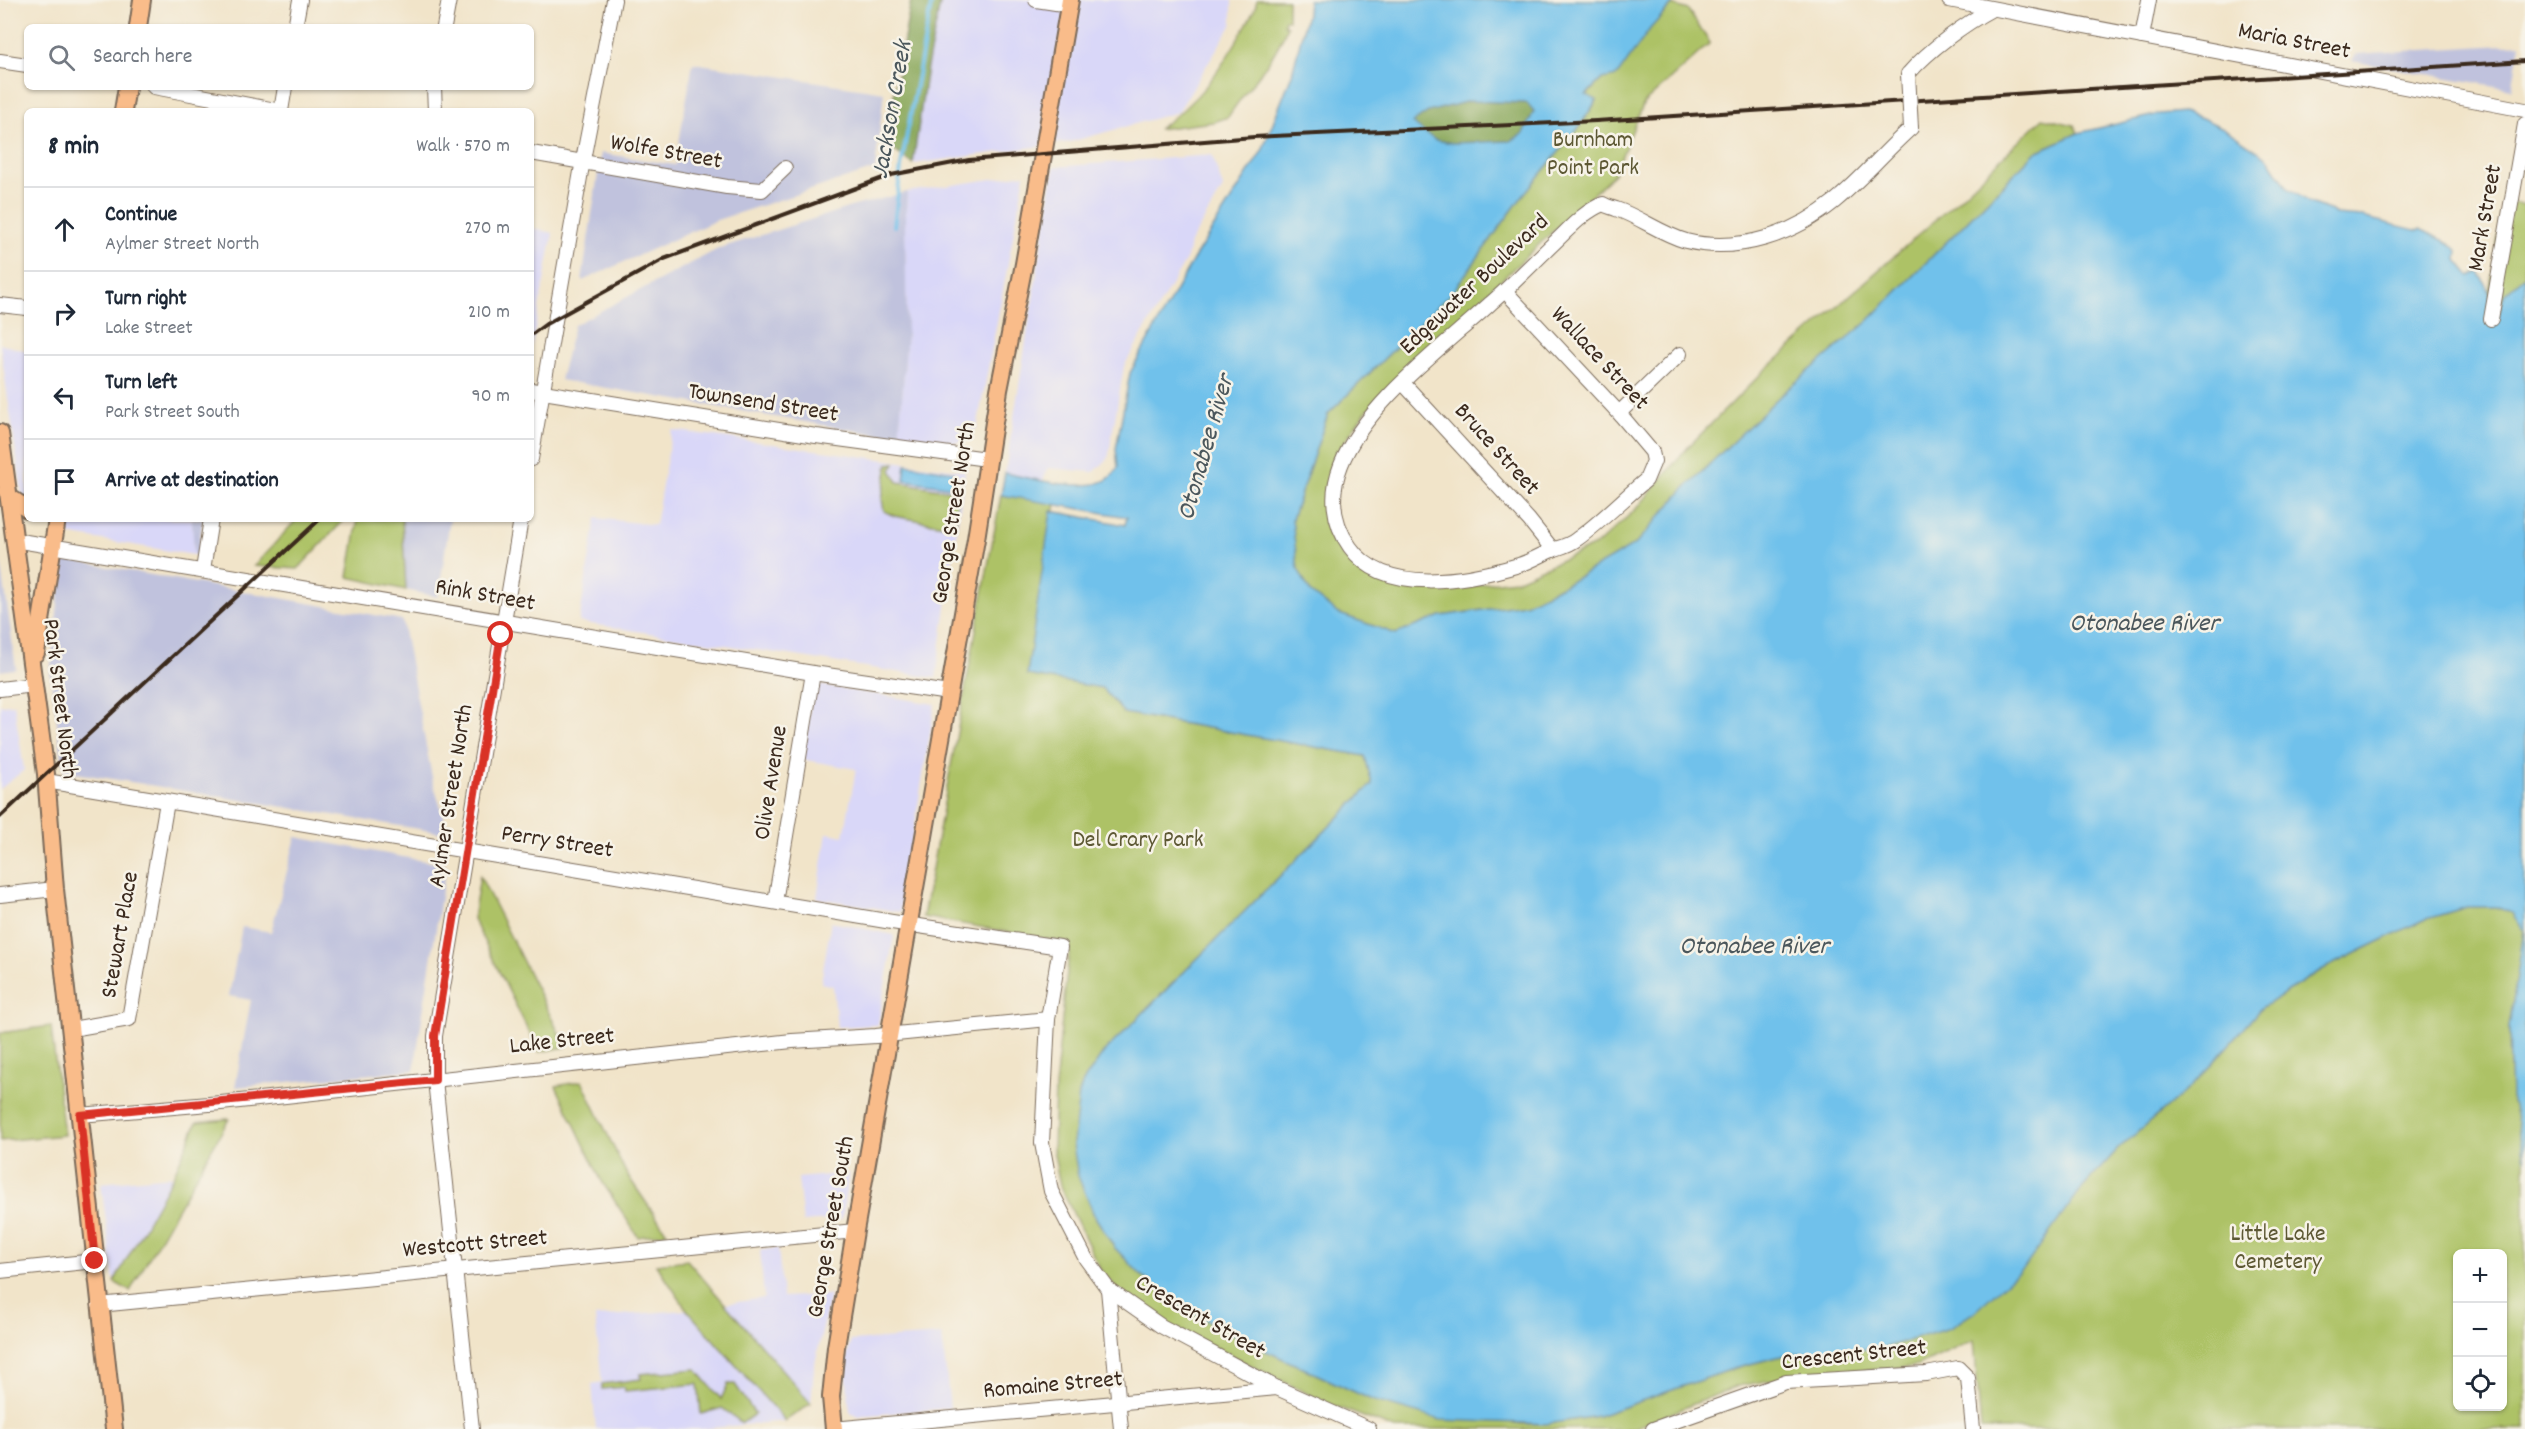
<!DOCTYPE html>
<meta charset="utf-8">
<style>
body{margin:0;font-family:Dekko,sans-serif;background:#f2f2f3;color:#1f2937}
.controls{position:absolute;right:18px;bottom:18px;display:grid;overflow:hidden;border-radius:9px;box-shadow:0 2px 4px #0004}
.controls button{width:54px;height:54px;display:grid;place-items:center;padding:0;border:0;border-bottom:2px solid #e0e1e3;background:#fff;color:#1f2937;font:30px sans-serif}
.stop{position:absolute;width:18px;height:18px;margin:-14px;border:4px solid #d93025;border-radius:50%;background:#fff}
.stop.end{background:#d93025;border-color:#fff;box-shadow:0 2px 6px #0008}
.list{margin:0;padding:0;list-style:none}
h2{display:flex;justify-content:space-between;align-items:center;height:78px;margin:0;padding:0 24px;font-size:26px}
h2 small{font-size:20px;font-weight:400;color:#747a83}
.list li{display:grid;grid-template-columns:39px 1fr auto;gap:18px;align-items:center;box-sizing:border-box;height:84px;padding:0 24px;border-top:2px solid #e0e1e3}
.list b{display:block;font-size:22px;white-space:nowrap}
.list p{margin:0;font-size:20px;white-space:nowrap;color:#747a83}
.list em{font-size:20px;font-style:normal;color:#747a83}
.icon{flex:none;width:33px;height:33px;fill:none;stroke:currentColor;stroke-width:2;stroke-linecap:round;stroke-linejoin:round}
.map{position:relative;flex:none;width:2525px;height:1429px;overflow:hidden}
.search{position:absolute;background:#fff;box-shadow:0 2px 4px #0004;left:24px;top:24px;width:510px;height:66px;display:flex;align-items:center;gap:15px;box-sizing:border-box;padding:0 21px;border-radius:9px;color:#747a83;font-size:22px}
.panel{position:absolute;background:#fff;box-shadow:0 2px 4px #0004;left:24px;top:108px;width:510px;height:414px;border-radius:9px}
.map>svg:first-child{display:block}
.built{fill:#d9d7f8}
.industrial{fill:#c0c2dd}
.green{fill:#adc266;stroke:#747642;stroke-width:1.5;fill-rule:evenodd}
.forest{fill:#8aa85b;stroke:#62693c;stroke-width:1.5}
.water{fill:#6fc1eb;stroke:#557684;stroke-width:1.5;fill-rule:evenodd}
.lines{fill:none;stroke-linecap:round;stroke-linejoin:round}
.stream{stroke:#6fc1eb;stroke-width:4}
.minor-casing{stroke:#7b6b5a;stroke-width:16}
.major-casing{stroke:#7b6b5a;stroke-width:20}
.minor{stroke:#fff;stroke-width:14}
.major{stroke:#f9bc8a;stroke-width:16}
.rail{stroke:#3b2a1e;stroke-width:4}
.minor-bridge-casing{stroke:#7b6b5a;stroke-width:16;stroke-linecap:butt}
.minor-bridge{stroke:#fff;stroke-width:14}
.route{stroke:#d93025;stroke-width:8}
.labels{text-anchor:middle;dominant-baseline:central;stroke-width:5;stroke-linejoin:round;paint-order:stroke}
.street-label{font-size:24px;fill:#3b2a1e;stroke:#f7f3e8}
.park-label{font-size:24px;fill:#5d5834;stroke:#f7f3e8}
.water-label{font-size:26px;font-style:italic;fill:#4b575c;stroke:#f7f3e8}
</style>
<div class="map">
<svg width="2525" height="1429" viewBox="0 0 2525 1429">
<rect width="100%" height="100%" fill="#f7f3e8"/>
<filter id="ink" filterUnits="userSpaceOnUse"><feTurbulence type="fractalNoise" baseFrequency=".0167" numOctaves="2"/><feDisplacementMap in="SourceGraphic" scale="12" xChannelSelector="R" yChannelSelector="G"/><feConvolveMatrix kernelMatrix="1 2 1 2 8 2 1 2 1" color-interpolation-filters="sRGB"/></filter>
<filter id="wash" filterUnits="userSpaceOnUse"><feTurbulence type="fractalNoise" baseFrequency=".008" numOctaves="4" result="noise"/><feDisplacementMap in="SourceGraphic" scale="24" xChannelSelector="R" yChannelSelector="G"/><feGaussianBlur stdDeviation="1.35" result="paint"/><feColorMatrix in="noise" values="0 0 0 0 0 0 0 0 0 0 0 0 0 0 0 0 0 1.4 0 .05"/><feComposite in="paint" operator="in"/></filter>
<g filter="url(#wash)">
<rect width="100%" height="100%" fill="#f1e4c9"/>
<g class="built">
<path d="M 941,0 L 1232,0 L 1232,24 L 1178,112 L 1070,142 L 913,164 L 927,67 Z"/>
<path d="M 1212,155 L 1223,188 L 1190,243 L 1187,258 L 1124,366 L 1108,459 L 1094,472 L 1048,468 L 1043,481 L 1005,473 L 1054,167 Z"/>
<path d="M 1025,174 L 977,427 L 966,441 L 952,443 L 899,438 L 907,331 L 905,227 L 907,192 Z"/>
<path d="M 531,228 L 553,233 L 531,351 Z"/>
<path d="M 0,344 L 27,351 L 27,500 L 23,500 Z"/>
<path d="M 672,430 L 965,471 L 936,678 L 579,622 L 596,518 L 655,525 Z"/>
<path d="M 70,519 L 192,519 L 194,555 L 67,534 Z"/>
<path d="M 814,684 L 935,704 L 900,912 L 817,898 L 827,833 L 844,836 L 856,769 L 801,759 Z"/>
<path d="M 14,704 L 24,770 L 0,789 L 0,705 Z"/>
<path d="M 831,922 L 894,935 L 878,1025 L 837,1027 L 833,986 L 821,983 Z"/>
<path d="M 849,1173 L 842,1219 L 803,1222 L 798,1178 Z"/>
<path d="M 173,1176 L 114,1282 L 101,1183 Z"/>
<path d="M 778,1248 L 783,1297 L 830,1295 L 814,1368 L 811,1403 L 725,1304 L 764,1298 L 760,1250 Z"/>
<path d="M 687,1310 L 785,1421 L 701,1429 L 596,1429 L 592,1384 L 602,1382 L 595,1317 Z"/>
<path d="M 942,1335 L 950,1408 L 858,1416 L 850,1412 L 845,1361 L 851,1341 Z"/>
</g>
<g class="industrial">
<path d="M 2520,44 L 2512,89 L 2352,61 L 2356,54 Z"/>
<path d="M 693,63 L 884,92 L 875,169 L 717,220 L 582,281 L 601,153 L 675,165 Z"/>
<path d="M 907,192 L 905,227 L 907,331 L 899,438 L 560,380 L 574,325 L 720,248 L 851,207 Z"/>
<path d="M 192,519 L 203,519 L 198,555 L 194,555 Z"/>
<path d="M 402,519 L 450,519 L 438,597 L 406,590 Z"/>
<path d="M 0,554 L 16,669 L 0,671 Z"/>
<path d="M 63,559 L 402,620 L 433,782 L 449,834 L 64,771 L 50,674 Z"/>
<path d="M 296,837 L 446,865 L 414,1070 L 235,1087 L 251,1000 L 229,996 L 242,927 L 271,932 Z"/>
</g>
<g class="green">
<path d="M 1257,0 L 1288,0 L 1288,20 L 1285,19 L 1284,25 L 1287,26 C 1276,60 1247,87 1228,117 L 1213,122 L 1158,129 C 1198,102 1221,70 1243,30 C 1249,20 1255,12 1257,0 Z"/>
<path d="M 1672,5 L 1688,10 L 1710,43 L 1644,103 L 1614,174 L 1397,378 L 1363,415 L 1335,455 L 1324,503 L 1343,557 L 1393,586 L 1441,588 L 1516,580 L 1598,544 L 1638,507 L 1689,446 L 1762,373 L 1959,199 L 2043,118 L 2074,125 L 2078,133 L 2036,152 L 1868,321 L 1781,395 L 1683,490 L 1636,544 L 1572,581 L 1525,604 L 1441,616 L 1396,634 L 1337,613 L 1311,593 L 1297,567 L 1292,519 L 1328,414 L 1454,290 L 1524,194 L 1577,130 L 1597,101 L 1586,96 Z"/>
<path d="M 2504,200 L 2525,205 L 2525,276 L 2504,295 L 2497,320 L 2489,292 Z"/>
<path d="M 895,463 L 891,470 L 898,482 L 957,492 L 956,527 L 894,516 L 884,511 L 882,499 L 888,464 Z"/>
<path d="M 1001,495 L 1056,503 L 1027,675 L 1102,688 L 1124,713 L 1365,756 L 1372,784 L 1104,1052 L 1083,1082 L 1073,1144 L 1094,1215 L 1114,1247 L 1141,1275 L 1175,1303 L 1251,1344 L 1372,1400 L 1522,1424 L 1546,1424 L 1598,1416 L 1738,1367 L 1789,1354 L 1883,1348 L 2079,1192 L 2117,1150 L 2199,1079 L 2261,1008 L 2323,969 L 2423,920 L 2467,907 L 2496,907 L 2513,913 L 2524,931 L 2509,1028 L 2511,1097 L 2525,1159 L 2525,1429 L 1981,1429 L 1974,1340 L 1918,1366 L 1783,1378 L 1738,1386 L 1632,1429 L 1395,1429 L 1327,1403 L 1167,1324 L 1122,1295 L 1100,1269 L 1060,1186 L 1053,1149 L 1055,1087 L 1070,943 L 923,917 ZM 2458,1254 L 2502,1254 L 2502,1406 L 2458,1406 Z"/>
<path d="M 297,519 L 345,519 L 298,569 L 254,566 Z"/>
<path d="M 358,519 L 402,519 L 406,590 L 348,577 Z"/>
<path d="M 480,876 L 566,1047 L 539,1052 L 473,919 Z"/>
<path d="M 51,1026 L 64,1135 L 0,1141 L 0,1033 Z"/>
<path d="M 582,1081 L 626,1173 L 667,1233 L 638,1237 L 601,1180 L 556,1086 Z"/>
<path d="M 229,1119 L 130,1291 L 114,1282 L 173,1176 L 197,1122 Z"/>
<path d="M 687,1260 L 811,1403 L 785,1421 L 687,1310 L 656,1264 Z"/>
<path d="M 696,1369 L 721,1399 L 728,1384 L 735,1384 L 755,1414 L 742,1423 L 722,1408 L 701,1414 L 698,1384 L 625,1391 L 624,1387 L 602,1389 L 602,1384 L 641,1379 L 640,1374 Z"/>
</g>
<g class="forest">
<path d="M 911,0 L 941,0 L 927,67 L 913,164 L 888,146 L 889,122 Z"/>
<path d="M 1469,101 L 1527,103 L 1534,111 L 1523,134 L 1511,141 L 1453,143 L 1435,140 L 1411,123 L 1428,112 Z"/>
</g>
<g class="water">
<path d="M 1308,0 L 1676,0 L 1650,29 L 1617,76 L 1602,79 L 1586,95 L 1597,100 L 1577,130 L 1524,194 L 1454,290 L 1328,414 L 1292,519 L 1298,569 L 1311,593 L 1337,613 L 1396,634 L 1441,616 L 1525,604 L 1572,581 L 1636,544 L 1683,490 L 1781,395 L 1868,321 L 2036,152 L 2078,133 L 2159,114 L 2183,112 L 2202,118 L 2223,128 L 2268,158 L 2288,188 L 2310,203 L 2332,211 L 2336,215 L 2362,217 L 2419,231 L 2420,229 L 2449,243 L 2458,251 L 2457,260 L 2470,276 L 2479,272 L 2489,292 L 2497,320 L 2504,295 L 2525,276 L 2525,1159 L 2511,1097 L 2509,1028 L 2524,931 L 2512,913 L 2496,907 L 2467,907 L 2423,920 L 2323,969 L 2261,1008 L 2199,1079 L 2117,1150 L 2079,1192 L 2027,1264 L 1973,1313 L 1950,1328 L 1883,1348 L 1789,1354 L 1738,1367 L 1598,1416 L 1547,1424 L 1441,1420 L 1372,1400 L 1251,1344 L 1175,1303 L 1141,1275 L 1114,1247 L 1094,1215 L 1078,1176 L 1073,1144 L 1079,1094 L 1083,1082 L 1104,1052 L 1372,784 L 1365,756 L 1124,713 L 1102,688 L 1027,675 L 1051,511 L 1125,525 L 1127,517 L 1001,495 L 1005,473 C 1028,478 1091,494 1109,478 C 1113,476 1116,470 1118,467 L 1116,449 L 1130,373 L 1193,260 L 1262,151 L 1292,74 L 1307,14 ZM 1469,101 L 1527,103 L 1534,111 L 1523,134 L 1511,141 L 1453,143 L 1435,140 L 1412,123 L 1428,112 Z"/>
<path d="M 906,464 L 954,472 L 951,487 L 904,480 Z"/>
</g>
<g class="lines">
<path class="stream" d="M 894,226 L 901,166 L 932,0"/>
</g>
</g>
<g filter="url(#ink)">
<g class="lines">
<g class="minor-casing">
<g id="minor">
<path d="M 1036,0 L 1069,5"/>
<path d="M 1949,0 L 2525,110"/>
<path d="M 295,27 L 300,0"/>
<path d="M 444,27 L 449,0"/>
<path d="M 2142,37 L 2149,0"/>
<path d="M 0,61 L 27,65"/>
<path d="M 1908,74 C 1929,50 1964,24 1992,9"/>
<path d="M 154,87 L 281,111"/>
<path d="M 434,87 L 435,111"/>
<path d="M 281,111 L 285,87"/>
<path d="M 531,153 L 727,187 L 762,190 L 785,168"/>
<path d="M 1505,291 L 1619,413 L 1652,452 L 1654,461 L 1646,480 C 1623,499 1601,522 1577,539 C 1570,545 1561,547 1552,550 C 1541,555 1531,561 1519,565 C 1469,580 1385,597 1350,547 C 1332,522 1330,493 1341,465 C 1365,404 1443,347 1491,303 C 1513,284 1533,263 1554,243 C 1569,229 1583,212 1603,204 C 1608,207 1611,207 1616,209 C 1640,217 1661,234 1686,241 C 1739,254 1794,234 1835,201 C 1862,179 1885,151 1911,128"/>
<path d="M 0,305 L 27,308"/>
<path d="M 2491,319 L 2525,124"/>
<path d="M 1403,383 L 1529,520 L 1553,550"/>
<path d="M 531,390 L 816,436 L 987,459"/>
<path d="M 1619,413 L 1680,354"/>
<path d="M 531,459 L 583,160 L 614,0"/>
<path d="M 14,540 L 813,673 L 949,693"/>
<path d="M 203,570 L 211,519"/>
<path d="M 0,689 L 34,685"/>
<path d="M 46,781 L 892,922 L 1060,947 L 1048,1019 L 1042,1143 L 1051,1191 L 1086,1259 L 1108,1289 L 1161,1326 L 1277,1388 L 1369,1429"/>
<path d="M 0,895 L 55,889"/>
<path d="M 775,902 L 813,673"/>
<path d="M 72,1029 L 129,1019 L 167,802"/>
<path d="M 80,1115 L 221,1103 L 792,1041 L 876,1036 L 1048,1019"/>
<path d="M 0,1271 L 95,1261"/>
<path d="M 1108,1289 L 1121,1429"/>
<path d="M 99,1305 L 855,1231"/>
<path d="M 472,1429 L 435,1080 L 435,1036 L 521,519"/>
<path d="M 833,1429 L 1277,1388"/>
<path d="M 1653,1429 L 1786,1382 L 1926,1374 L 1958,1368 L 1968,1378 L 1973,1429"/>
</g>
</g>
<g class="major-casing">
<g id="major">
<path d="M 138,27 L 142,0"/>
<path d="M 123,111 L 127,87"/>
<path d="M 0,433 L 46,774 L 55,889 L 114,1429"/>
<path d="M 9,497 L 27,509"/>
<path d="M 36,653 L 57,519"/>
<path d="M 834,1429 L 831,1397 L 836,1347 L 855,1231 L 976,539 L 999,390 L 1024,264 L 1070,0"/>
</g>
</g>
<use href="#minor" class="minor"/>
<use href="#major" class="major"/>
<g class="rail">
<path d="M 531,335 L 546,324 L 664,259 L 891,175 L 969,160 L 1254,137 L 1596,121 L 2525,61"/>
<path d="M 0,817 L 320,519"/>
</g>
<g class="minor-bridge-casing">
<path id="minor-bridge" d="M 1908,74 L 1911,128"/>
</g>
<use href="#minor-bridge" class="minor-bridge"/>
</g>
</g>
<g class="lines" filter="url(#ink)">
<path class="route" d="M 95,1261 L 80,1115 L 435,1080 L 435,1036 L 501,635"/>
</g>
<g class="labels">
<g class="street-label">
<text transform="translate(2294 42) rotate(11)">Maria Street</text>
<text transform="translate(666 153) rotate(10)">Wolfe Street</text>
<text transform="translate(2486 218) rotate(-80)">Mark Street</text>
<text transform="translate(1475 285) rotate(-43)">Edgewater Boulevard</text>
<text transform="translate(1599 359) rotate(47)">Wallace Street</text>
<text transform="translate(763 404) rotate(9)">Townsend Street</text>
<text transform="translate(1496 450) rotate(48)">Bruce Street</text>
<text transform="translate(955 513) rotate(-81)">George Street North</text>
<text transform="translate(485 596) rotate(10)">Rink Street</text>
<text transform="translate(59 699) rotate(83)">Park Street North</text>
<text transform="translate(772 783) rotate(-81)">Olive Avenue</text>
<text transform="translate(452 796) rotate(-81)">Aylmer Street North</text>
<text transform="translate(557 843) rotate(9)">Perry Street</text>
<text transform="translate(121 935) rotate(-80)">Stewart Place</text>
<text transform="translate(562 1042) rotate(-6)">Lake Street</text>
<text transform="translate(832 1227) rotate(-80)">George Street South</text>
<text transform="translate(475 1245) rotate(-5)">Westcott Street</text>
<text transform="translate(1200 1318) rotate(30)">Crescent Street</text>
<text transform="translate(1854 1356) rotate(-6)">Crescent Street</text>
<text transform="translate(1053 1386) rotate(-5)">Romaine Street</text>
</g>
<g class="park-label">
<text x="1593" y="141">Burnham<tspan x="1593" dy="28">Point Park</tspan></text>
<text x="1138" y="841">Del Crary Park</text>
<text x="2278" y="1235">Little Lake<tspan x="2278" dy="28">Cemetery</tspan></text>
</g>
<g class="water-label">
<text transform="translate(893 110) rotate(-80)">Jackson Creek</text>
<text transform="translate(1207 448) rotate(-74)">Otonabee River</text>
<text x="2144" y="624">Otonabee River</text>
<text x="1754" y="947">Otonabee River</text>
</g>
</g>
</svg>
<div class="controls">
<button>+</button>
<button>−</button>
<button><svg class="icon" aria-label="locate" viewBox="0 0 24 24"><circle cx="12" cy="12" r="6"/><path d="M12 2v4M12 18v4M2 12h4M18 12h4"/></svg></button>
</div>
<div class="stop" style="left:501px;top:635px"></div>
<div class="stop end" style="left:95px;top:1261px"></div>
<div class="search"><svg class="icon" aria-label="search" viewBox="0 0 24 24"><circle cx="10" cy="10" r="6"/><path d="M15 15l6 6"/></svg>Search here</div>
<section class="panel">
<h2>8 min<small>Walk · 570 m</small></h2>
<ul class="list">
<li><svg class="icon" aria-label="ahead" viewBox="0 0 24 24"><path d="M12 20V5M6 11l6-6 6 6"/></svg><div><b>Continue</b><p>Aylmer Street North</p></div><em>270 m</em></li>
<li><svg class="icon" aria-label="right" viewBox="0 0 24 24"><path d="M7 20v-9h11M14 6l5 5-5 5"/></svg><div><b>Turn right</b><p>Lake Street</p></div><em>210 m</em></li>
<li><svg class="icon" aria-label="left" viewBox="0 0 24 24"><path d="M17 20v-9H6M10 6l-5 5 5 5"/></svg><div><b>Turn left</b><p>Park Street South</p></div><em>90 m</em></li>
<li><svg class="icon" aria-label="arrive" viewBox="0 0 24 24"><path d="M6 21V4h12l-3 4 3 4H6"/></svg><div><b>Arrive at destination</b></div></li>
</ul>
</section>
</div>
